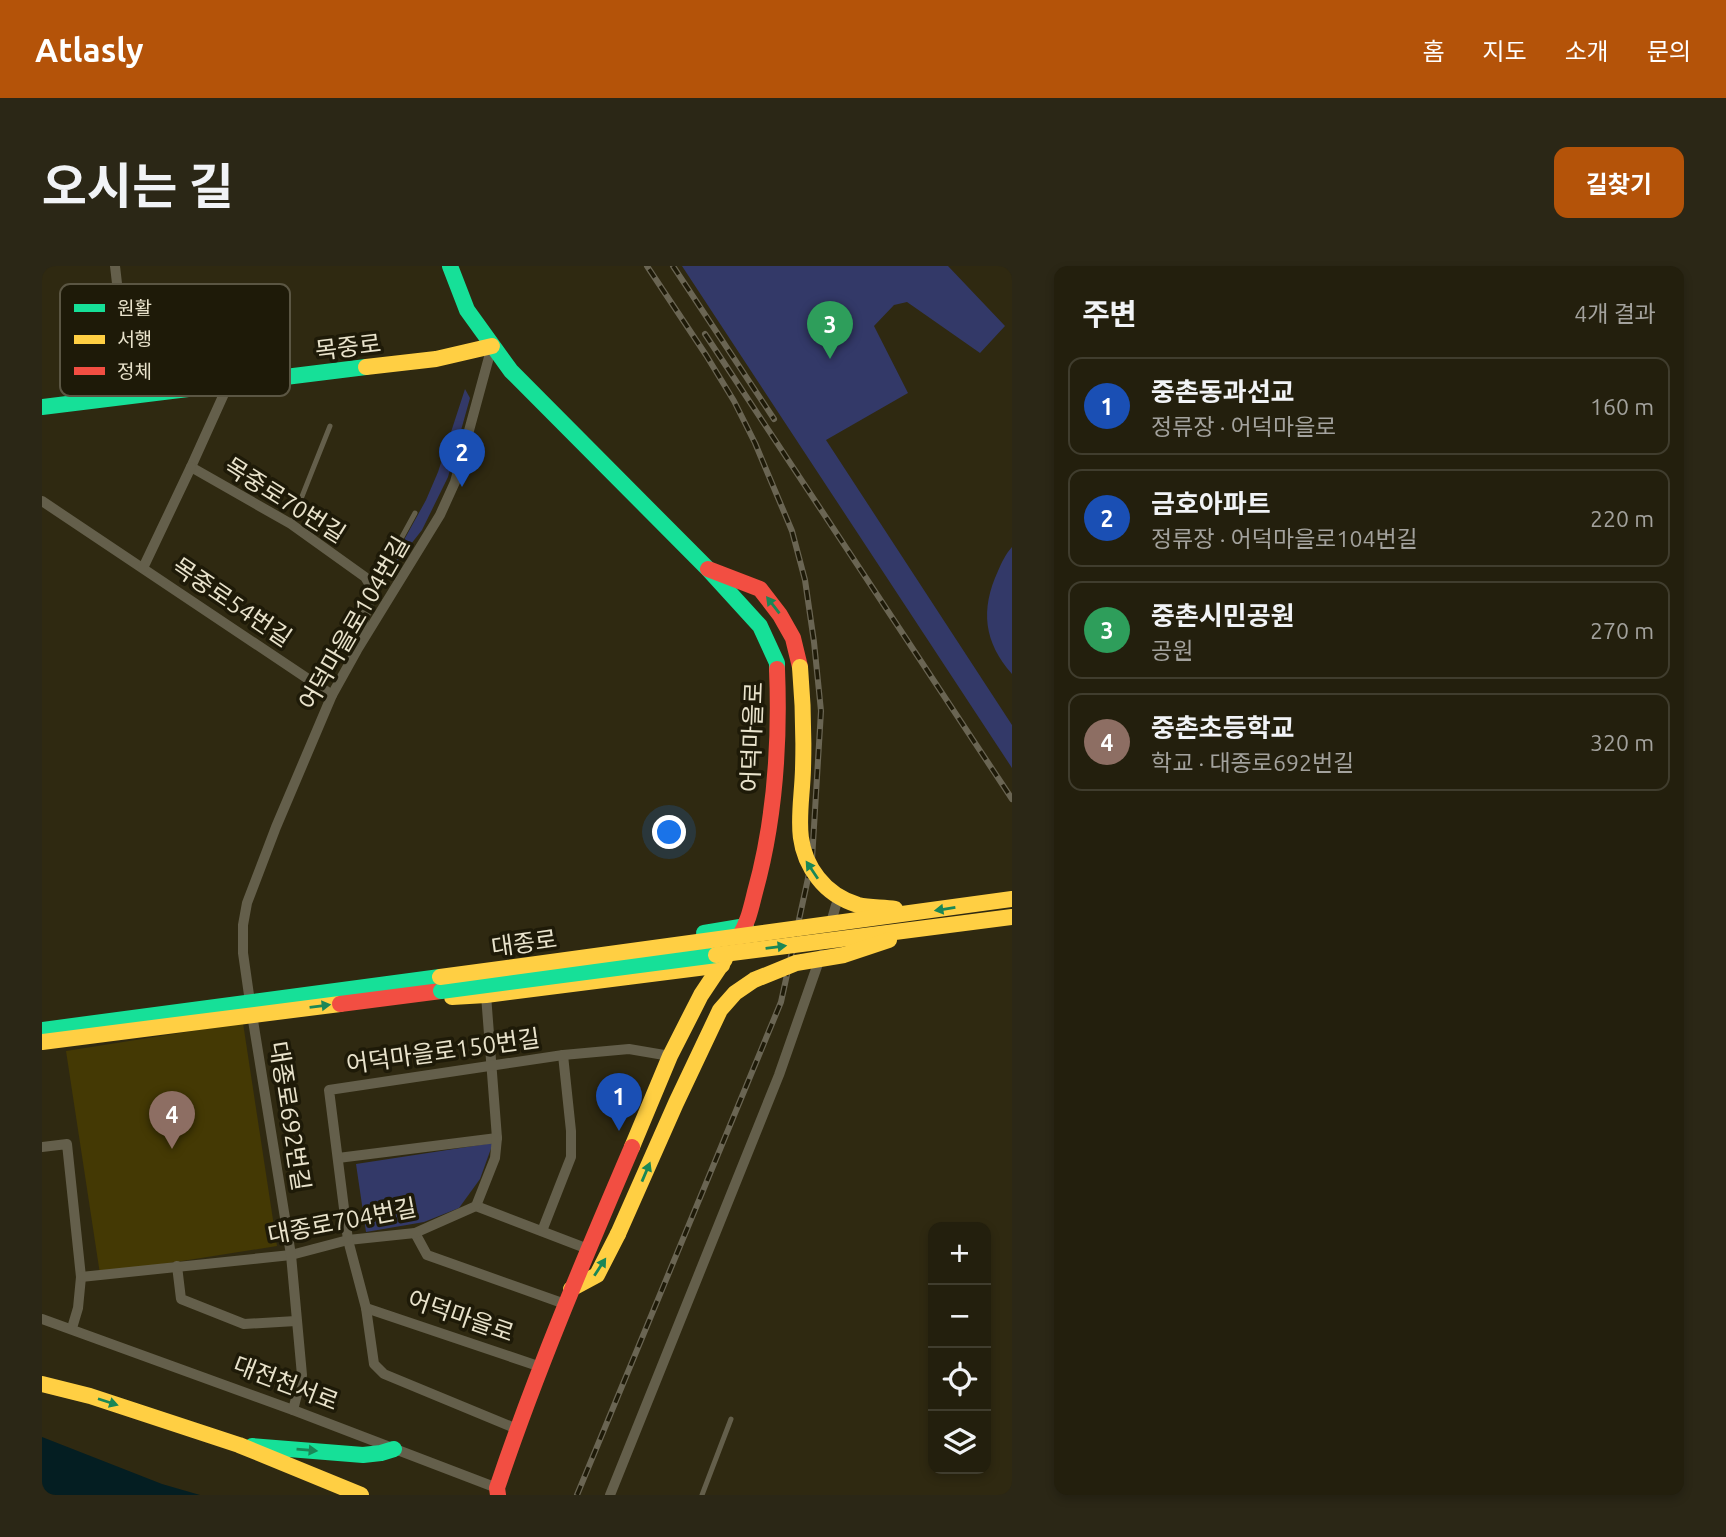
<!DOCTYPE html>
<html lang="ko">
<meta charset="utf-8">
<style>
body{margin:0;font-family:Ubuntu,"Noto Sans KR",sans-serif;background:#2b2716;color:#f1f3f6}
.controls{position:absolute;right:21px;bottom:21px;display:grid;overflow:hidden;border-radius:14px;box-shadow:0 4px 10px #0003}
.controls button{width:63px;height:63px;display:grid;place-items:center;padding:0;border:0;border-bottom:2px solid #403d2e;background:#231f0d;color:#f1f3f6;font:35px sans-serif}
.you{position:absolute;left:628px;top:567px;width:24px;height:24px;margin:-18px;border:5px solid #fff;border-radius:50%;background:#1a73e8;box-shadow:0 0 0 10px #1a73e833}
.badge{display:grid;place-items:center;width:46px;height:46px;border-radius:50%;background:#b45309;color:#fff;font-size:23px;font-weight:700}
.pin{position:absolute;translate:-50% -58px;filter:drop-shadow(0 2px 4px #0008)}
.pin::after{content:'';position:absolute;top:37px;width:24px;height:21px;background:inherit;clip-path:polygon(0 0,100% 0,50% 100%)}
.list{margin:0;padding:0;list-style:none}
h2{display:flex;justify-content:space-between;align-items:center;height:91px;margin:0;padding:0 28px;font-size:30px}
h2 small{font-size:23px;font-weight:400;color:#a3a29d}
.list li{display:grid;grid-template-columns:46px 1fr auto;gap:21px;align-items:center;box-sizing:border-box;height:98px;margin:0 14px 14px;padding:0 14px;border:2px solid #403d2e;border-radius:14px}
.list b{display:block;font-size:26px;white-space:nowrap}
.list p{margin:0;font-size:23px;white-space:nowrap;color:#a3a29d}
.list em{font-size:23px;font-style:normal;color:#a3a29d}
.icon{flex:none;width:38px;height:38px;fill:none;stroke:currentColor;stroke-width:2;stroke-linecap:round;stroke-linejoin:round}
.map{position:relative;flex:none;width:970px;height:1229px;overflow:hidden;border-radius:14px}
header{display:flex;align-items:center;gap:42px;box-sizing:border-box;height:98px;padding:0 35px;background:#b45309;color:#fff}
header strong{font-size:33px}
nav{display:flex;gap:38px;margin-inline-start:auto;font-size:24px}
.intro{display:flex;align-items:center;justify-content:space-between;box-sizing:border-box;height:168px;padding:0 42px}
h1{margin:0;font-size:49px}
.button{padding:18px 32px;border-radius:14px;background:#b45309;color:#fff;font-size:24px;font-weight:700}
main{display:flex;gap:42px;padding:0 42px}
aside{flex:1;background:#231f0d;border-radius:14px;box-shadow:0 4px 10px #0003}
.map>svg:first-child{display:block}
.built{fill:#443904}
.green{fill:#333968}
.water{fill:#041e22}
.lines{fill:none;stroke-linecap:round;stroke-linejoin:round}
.lane{stroke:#645f4b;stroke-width:5}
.street{stroke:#645f4b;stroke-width:10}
.fast{stroke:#16e098;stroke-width:16}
.slow{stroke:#ffcf43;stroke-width:16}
.jam{stroke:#f24e42;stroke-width:16}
.rail-casing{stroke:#6a6553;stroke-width:6}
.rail{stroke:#1e1a08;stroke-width:3.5;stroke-dasharray:10;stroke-linecap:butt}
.fast-bridge{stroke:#16e098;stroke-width:16}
.slow-bridge{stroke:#ffcf43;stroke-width:16}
.oneway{fill:#1a8757}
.labels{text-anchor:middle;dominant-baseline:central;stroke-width:7;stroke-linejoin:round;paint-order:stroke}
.street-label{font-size:24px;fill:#e9e3cc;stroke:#1e1a08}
.key{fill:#1e1a08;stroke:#5b5643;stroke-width:2}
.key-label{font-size:19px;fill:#e9e3cc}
</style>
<header>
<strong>Atlasly</strong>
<nav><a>홈</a><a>지도</a><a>소개</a><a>문의</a></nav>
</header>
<div class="intro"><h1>오시는 길</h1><a class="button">길찾기</a></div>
<main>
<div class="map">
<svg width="970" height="1229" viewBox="0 0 970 1229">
<rect width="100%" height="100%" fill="#2f2911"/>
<path class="built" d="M 201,757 L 235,980 L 58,1008 L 24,785 Z"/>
<g class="green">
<path d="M 640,0 L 906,0 L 963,60 L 938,87 L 865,36 L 852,39 L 832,60 L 866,127 L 784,174 L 970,459 L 970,502 Z"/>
<path d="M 423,123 L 428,132 L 406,211 L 380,264 L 354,297 L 362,274 L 384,234 L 396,206 Z"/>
<path d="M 970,281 L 970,408 C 942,376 938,344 956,305 C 960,296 963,289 970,281 Z"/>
<path d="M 451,877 L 438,913 L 417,942 L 382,956 L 324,966 L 314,898 Z"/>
</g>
<path class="water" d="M 0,1171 L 120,1218 L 158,1229 L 0,1229 Z"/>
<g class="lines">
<g class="lane">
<path d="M 249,258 L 288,160"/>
<path d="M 331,324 L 373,247"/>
<path d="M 660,1229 L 689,1153"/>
</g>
<g class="street">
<path d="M 73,0 L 88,131"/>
<path d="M 186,119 L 149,201 L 249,258 L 323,311 L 331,324 L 322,353 L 317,375"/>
<path d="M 0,235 L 290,429"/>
<path d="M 101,302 L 149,201"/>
<path d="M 788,660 L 794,639"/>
<path d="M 0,881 L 25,878 L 39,1011 L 36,1042 L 30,1062"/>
<path d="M 296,892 L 455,872"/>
<path d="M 434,940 L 546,983"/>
<path d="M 500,965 L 529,891 L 529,865 L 521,789"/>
<path d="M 373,967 L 385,989 L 523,1038"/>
<path d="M 135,1000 L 139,1033 L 202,1058 L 254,1055"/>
<path d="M 39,1011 L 249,989 L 306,974 L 373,967 L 434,940 L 453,892 L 455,872 L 444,729"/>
<path d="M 324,1042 L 499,1101"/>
<path d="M 0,1053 L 251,1144 L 455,1222"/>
<path d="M 251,1144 L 260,1109 L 249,989 L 208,736 L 201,687 L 201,659 L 205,637 L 234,561 L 290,429 L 315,384 L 398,249 L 413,216 L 450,80"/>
<path d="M 475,1163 L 342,1108 L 332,1098 L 324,1042 L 306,974 L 287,824 L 521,789 L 587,783 L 628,790"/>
<path d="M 568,1229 L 737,809 L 779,689"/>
</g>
<g class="fast">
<path d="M 408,0 L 425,44 L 469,105 L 666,303 L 718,360 L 735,397 L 735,403"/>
<path d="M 0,141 L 324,101"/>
<path d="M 662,667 L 704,660"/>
<path d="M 0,764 L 398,711"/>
<path d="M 210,1180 L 321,1189 L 339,1187 L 352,1183"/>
</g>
<g class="slow">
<path d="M 324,101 L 394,93 L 450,80"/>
<path d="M 410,731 L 444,729 L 680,699"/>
<path d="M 0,776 L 298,738"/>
<path d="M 590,881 L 628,790 L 659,729 L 683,693"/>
<path d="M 529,1023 L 555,1009 L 576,968"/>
<path d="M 0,1118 L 48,1130 L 197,1179 L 319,1229"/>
</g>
<g class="jam">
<path d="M 666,303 L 718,323 L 738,349 L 751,372 L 758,401"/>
<path d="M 697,671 C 706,657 709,642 713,626 C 733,554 738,478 735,403"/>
<path d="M 298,738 L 399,725"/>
<path d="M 456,1229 L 455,1222 C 494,1106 542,993 590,881"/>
</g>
<g class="rail-casing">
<g id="rail">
<path d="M 631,0 L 732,153"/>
<path d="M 663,68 L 970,533"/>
<path d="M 535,1229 L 739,736 L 770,594 L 779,445 L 772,376 L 763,314 L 750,265 L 713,177 L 692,135 L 664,89 L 605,0"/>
</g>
</g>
<use href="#rail" class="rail"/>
<path class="fast-bridge" d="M 399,725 L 674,689"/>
<g class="slow-bridge">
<path d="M 758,401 C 761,435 762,469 761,503 C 760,543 749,578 776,612 C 786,625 800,634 816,639 C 828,642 841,641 853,643"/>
<path d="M 674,689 L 970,651"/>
<path d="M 398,711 L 970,633"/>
<path d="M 576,968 L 634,837 L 678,744 L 693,727 L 712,714 L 754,697 L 802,689 L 847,674"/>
</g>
</g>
<defs><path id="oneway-solid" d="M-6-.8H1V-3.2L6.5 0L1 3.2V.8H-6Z" transform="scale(1.75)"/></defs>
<g class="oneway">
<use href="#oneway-solid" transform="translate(731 339) rotate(-128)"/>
<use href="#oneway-solid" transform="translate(770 604) rotate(-124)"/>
<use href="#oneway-solid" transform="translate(903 643) rotate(171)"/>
<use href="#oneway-solid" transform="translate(734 681) rotate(-7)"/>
<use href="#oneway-solid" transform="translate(278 740) rotate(-7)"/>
<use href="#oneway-solid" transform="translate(604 906) rotate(-67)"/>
<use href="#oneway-solid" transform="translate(558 1001) rotate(-57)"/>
<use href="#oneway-solid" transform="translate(66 1136) rotate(18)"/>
<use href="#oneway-solid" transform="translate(265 1184) rotate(5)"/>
</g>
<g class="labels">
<g class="street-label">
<text transform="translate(306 81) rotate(-7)">목중로</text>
<text transform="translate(243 234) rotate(32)">목중로70번길</text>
<text transform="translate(190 336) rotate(34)">목중로54번길</text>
<text transform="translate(312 357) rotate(-60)">어덕마을로104번길</text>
<text transform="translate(710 471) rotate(-88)">어덕마을로</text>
<text transform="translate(482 677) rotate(-8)">대종로</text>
<text transform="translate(401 785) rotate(-8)">어덕마을로150번길</text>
<text transform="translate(248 850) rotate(81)">대종로692번길</text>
<text transform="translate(300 955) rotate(-11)">대종로704번길</text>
<text transform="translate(419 1050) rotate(19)">어덕마을로</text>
<text transform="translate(244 1117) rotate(21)">대전천서로</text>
</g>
</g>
<rect x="18" y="18" width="230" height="112" rx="10" class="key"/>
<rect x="32" y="38" width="31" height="8" fill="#16e098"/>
<rect x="32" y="69" width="31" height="9" fill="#ffcf43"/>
<rect x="32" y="101" width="31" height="8" fill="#f24e42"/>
<g class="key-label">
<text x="75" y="49">원활</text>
<text x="75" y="80">서행</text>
<text x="75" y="112">정체</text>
</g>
</svg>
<div class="controls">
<button>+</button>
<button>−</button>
<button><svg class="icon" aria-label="locate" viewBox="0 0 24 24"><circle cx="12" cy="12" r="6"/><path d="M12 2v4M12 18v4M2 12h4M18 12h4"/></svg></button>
<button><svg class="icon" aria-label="layers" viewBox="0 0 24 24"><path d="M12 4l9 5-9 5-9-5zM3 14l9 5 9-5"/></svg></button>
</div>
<div class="you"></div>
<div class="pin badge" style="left:577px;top:865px;background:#1a4fb4">1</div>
<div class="pin badge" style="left:420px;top:221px;background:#1a4fb4">2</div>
<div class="pin badge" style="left:788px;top:93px;background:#2e9e5b">3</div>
<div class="pin badge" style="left:130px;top:883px;background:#8d6e63">4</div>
</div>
<aside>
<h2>주변<small>4개 결과</small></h2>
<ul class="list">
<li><span class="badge" style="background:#1a4fb4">1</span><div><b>중촌동과선교</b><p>정류장 · 어덕마을로</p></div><em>160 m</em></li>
<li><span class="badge" style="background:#1a4fb4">2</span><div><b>금호아파트</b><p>정류장 · 어덕마을로104번길</p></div><em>220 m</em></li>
<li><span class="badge" style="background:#2e9e5b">3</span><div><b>중촌시민공원</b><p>공원</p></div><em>270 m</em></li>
<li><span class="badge" style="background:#8d6e63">4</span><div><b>중촌초등학교</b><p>학교 · 대종로692번길</p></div><em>320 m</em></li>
</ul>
</aside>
</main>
